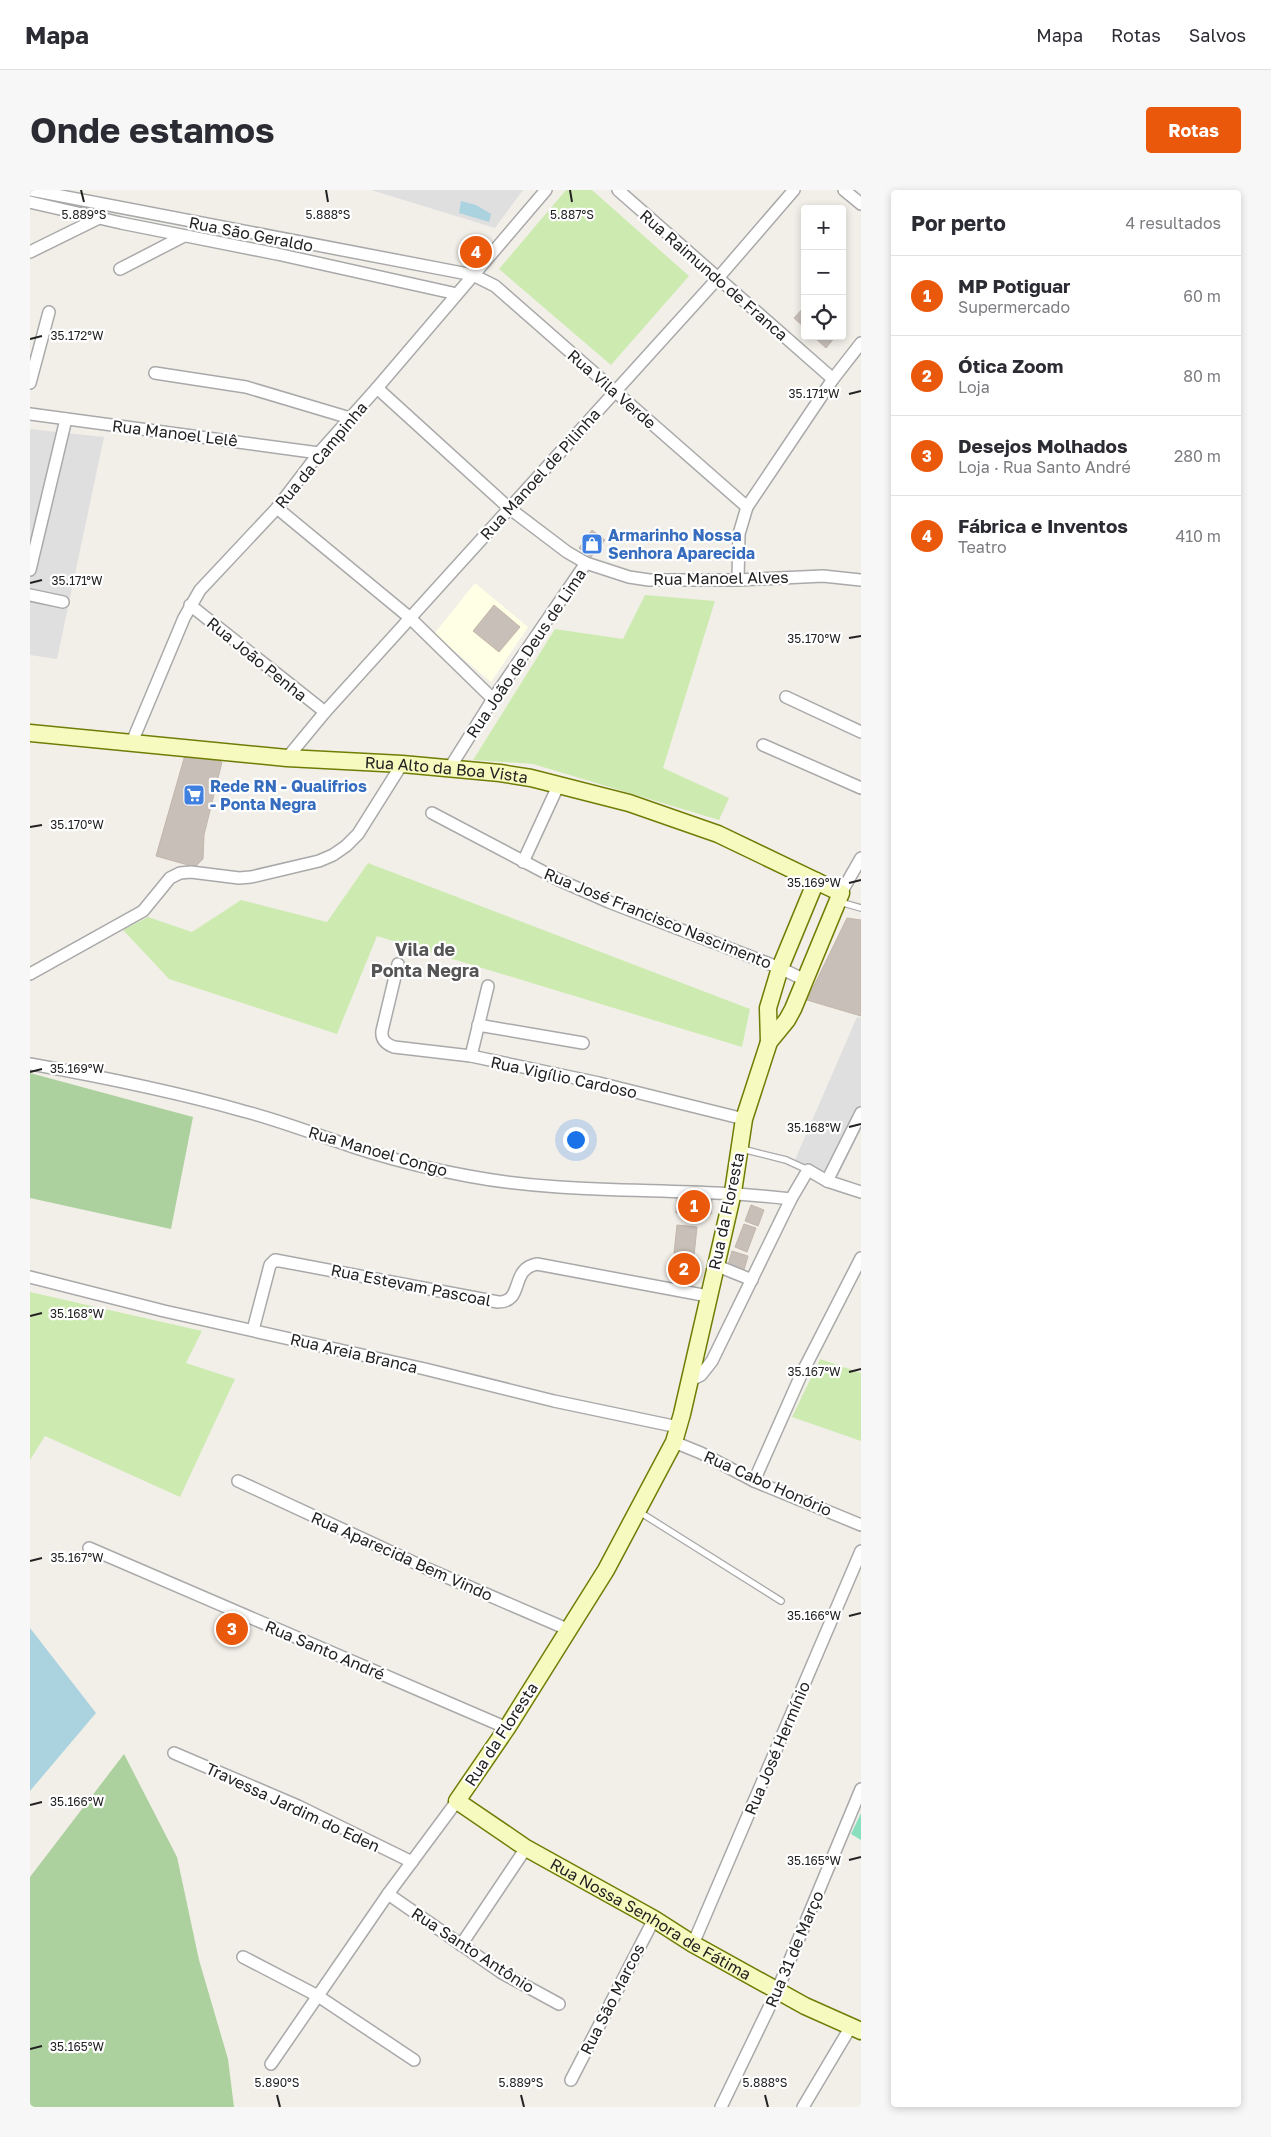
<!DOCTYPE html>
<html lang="pt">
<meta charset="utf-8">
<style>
body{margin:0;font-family:"Golos Text",sans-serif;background:#f7f7f7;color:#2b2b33}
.controls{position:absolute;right:15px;top:15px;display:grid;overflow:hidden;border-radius:5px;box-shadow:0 2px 8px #0003}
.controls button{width:45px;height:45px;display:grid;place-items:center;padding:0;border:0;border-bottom:1px solid #e1e1e2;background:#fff;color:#2b2b33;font:25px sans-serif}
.you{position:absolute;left:545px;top:949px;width:18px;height:18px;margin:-12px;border:4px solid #fff;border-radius:50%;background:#1a73e8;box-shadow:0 0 0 8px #1a73e833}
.badge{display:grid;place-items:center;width:32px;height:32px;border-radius:50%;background:#ea580c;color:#fff;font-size:16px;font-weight:700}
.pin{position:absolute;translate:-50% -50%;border:2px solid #fff;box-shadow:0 1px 5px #0006}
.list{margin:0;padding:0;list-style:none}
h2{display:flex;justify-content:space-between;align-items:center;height:65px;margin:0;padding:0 20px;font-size:21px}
h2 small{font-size:16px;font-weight:400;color:#7c7c81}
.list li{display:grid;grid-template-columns:32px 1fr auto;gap:15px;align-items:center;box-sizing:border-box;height:80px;padding:0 20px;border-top:1px solid #e1e1e2}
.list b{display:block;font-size:19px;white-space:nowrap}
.list p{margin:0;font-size:16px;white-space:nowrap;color:#7c7c81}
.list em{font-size:16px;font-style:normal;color:#7c7c81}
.icon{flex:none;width:28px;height:28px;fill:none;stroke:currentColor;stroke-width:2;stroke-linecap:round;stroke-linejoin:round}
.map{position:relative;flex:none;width:831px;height:1917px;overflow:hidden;border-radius:5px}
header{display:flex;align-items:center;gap:30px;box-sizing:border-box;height:70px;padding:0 25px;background:#fff;border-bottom:1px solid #e1e1e2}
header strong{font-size:24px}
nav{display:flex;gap:28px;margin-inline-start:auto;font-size:18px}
.intro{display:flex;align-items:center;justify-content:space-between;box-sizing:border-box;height:120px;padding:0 30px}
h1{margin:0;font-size:35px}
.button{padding:12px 22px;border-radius:5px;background:#ea580c;color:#fff;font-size:18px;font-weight:700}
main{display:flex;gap:30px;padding:0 30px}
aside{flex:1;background:#fff;border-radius:5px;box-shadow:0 2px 8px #0003}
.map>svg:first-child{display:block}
.residential{fill:#e0dfdf}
.education{fill:#ffffe5}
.grass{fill:#cdebb0}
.forest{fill:#add19e}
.pitch{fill:#88e0be}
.water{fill:#aad3df}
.building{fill:#c7bfb8;stroke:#c4b6ab}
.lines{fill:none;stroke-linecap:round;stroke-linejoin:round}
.lane-casing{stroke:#a9a9a9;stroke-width:8}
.street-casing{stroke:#a9a9a9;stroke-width:14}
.secondary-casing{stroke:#707d05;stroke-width:19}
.lane{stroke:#fff;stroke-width:5.5}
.street{stroke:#fff;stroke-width:11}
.secondary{stroke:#f7fabf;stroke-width:16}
.ticks{fill:none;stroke:#222;stroke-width:2}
.labels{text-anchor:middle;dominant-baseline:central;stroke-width:4.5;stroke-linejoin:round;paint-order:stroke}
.street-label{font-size:16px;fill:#222;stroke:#fff}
.shop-label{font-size:16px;font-weight:bold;fill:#366cbe;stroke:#fff;text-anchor:start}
.neighbourhood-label{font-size:18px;font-weight:bold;fill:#555;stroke:#fff}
.ticks-label{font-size:12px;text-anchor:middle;fill:#222;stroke:#fff;stroke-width:4.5;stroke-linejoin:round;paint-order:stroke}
</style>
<header>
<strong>Mapa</strong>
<nav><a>Mapa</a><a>Rotas</a><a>Salvos</a></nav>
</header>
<div class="intro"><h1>Onde estamos</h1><a class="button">Rotas</a></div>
<main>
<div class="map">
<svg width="831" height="1917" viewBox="0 0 831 1917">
<rect width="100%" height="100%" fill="#f2efe9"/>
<g class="residential">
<path d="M 341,0 L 493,0 L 465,38 Z"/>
<path d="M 0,239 L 74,247 L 27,469 L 0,465 Z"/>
<path d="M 827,827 L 831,828 L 831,939 L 808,986 L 764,972 Z"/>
</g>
<path class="education" d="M 445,393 L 498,437 L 461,492 L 404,444 Z"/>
<g class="grass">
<path d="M 536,0 L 562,0 L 659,86 L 581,175 L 469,79 Z"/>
<path d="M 615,405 L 685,411 L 633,578 L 699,608 L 689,630 L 503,574 L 443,570 L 525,439 L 593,449 Z"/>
<path d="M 338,673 L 720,819 L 712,857 L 347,746 L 307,844 L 139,789 L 93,740 L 118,727 L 162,742 L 211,710 L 297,732 Z"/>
<path d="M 0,1102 L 172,1141 L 156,1173 L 205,1189 L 150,1307 L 15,1246 L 0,1270 Z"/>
<path d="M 790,1169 L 831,1183 L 831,1251 L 762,1227 Z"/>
</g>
<g class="forest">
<path d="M 0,883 L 163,927 L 141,1039 L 0,1008 Z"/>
<path d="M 94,1564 L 147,1667 L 169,1770 L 198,1869 L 204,1917 L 0,1917 L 0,1687 Z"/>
</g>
<path class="pitch" d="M 831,1623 L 831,1650 L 821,1644 Z"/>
<g class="water">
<path d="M 431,11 L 446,15 L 461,24 L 459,32 L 429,23 Z"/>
<path d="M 0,1438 L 66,1523 L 0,1601 Z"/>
</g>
<g class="building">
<path d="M 775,116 L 775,138 L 764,128 Z"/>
<path d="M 783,146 L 806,146 L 796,158 Z"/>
<path d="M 562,340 L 575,350 L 561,367 L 549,358 Z"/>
<path d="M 464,415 L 490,437 L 469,462 L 443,441 Z"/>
<path d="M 155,565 L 192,572 L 174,645 L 173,669 L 165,677 L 126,666 Z"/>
<path d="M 817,728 L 831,730 L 831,826 L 777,810 Z"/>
<path d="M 647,1008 L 682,1009 L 681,1024 L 646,1023 Z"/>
<path d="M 721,1015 L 734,1020 L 728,1036 L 715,1031 Z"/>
<path d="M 714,1034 L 726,1038 L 717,1062 L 705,1057 Z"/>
<path d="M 647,1035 L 667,1037 L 664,1066 L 644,1063 Z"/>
<path d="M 702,1061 L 718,1066 L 714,1080 L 698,1075 Z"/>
<path d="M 648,1064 L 664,1066 L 663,1075 L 647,1073 Z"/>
<path d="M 647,1073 L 663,1075 L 661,1085 L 646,1083 Z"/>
</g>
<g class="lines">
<g class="lane-casing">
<g id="lane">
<path d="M 810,712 L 831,718"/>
<path d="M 712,959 L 756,970 L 778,980"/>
<path d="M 608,1321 L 751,1411"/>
</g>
</g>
<g class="street-casing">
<g id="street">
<path d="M 0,0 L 443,85 L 465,96 L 717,317"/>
<path d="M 588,0 L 803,189"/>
<path d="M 814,0 L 831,14"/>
<path d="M 0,12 L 91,33 L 247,64 L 427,104"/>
<path d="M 0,62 L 69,28"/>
<path d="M 90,79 L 154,46"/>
<path d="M 125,183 L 216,197 L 320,228"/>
<path d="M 0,193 L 19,122"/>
<path d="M 347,198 L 479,318 L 537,362 L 556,373 L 599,387 L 619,390 L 708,390 L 793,386 L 831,390"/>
<path d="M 0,224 L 289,263"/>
<path d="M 247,318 L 379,427 L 463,509"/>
<path d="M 0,380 L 36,229"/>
<path d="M 708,390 L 709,344 L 717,317 L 803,189 L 831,153"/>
<path d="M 0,405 L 33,412"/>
<path d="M 160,415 L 295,522"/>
<path d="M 756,507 L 831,542"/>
<path d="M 102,552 L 154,428 L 170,400 L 247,318 L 289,263 L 347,198 L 516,0"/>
<path d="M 733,555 L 831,598"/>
<path d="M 257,568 L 295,522 L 688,88 L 764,0"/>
<path d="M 419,579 L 463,509 L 556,373"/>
<path d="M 402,623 L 529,690 L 579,712 L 750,778 L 775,790"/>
<path d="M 493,672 L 528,596"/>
<path d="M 811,703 L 831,668"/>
<path d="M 368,774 L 352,841 C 351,850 356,854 364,857 L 441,866 L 569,893 L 714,929"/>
<path d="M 0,784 L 113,721 L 140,688 L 150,683 L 161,682 L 209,688 L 221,687 L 289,671 L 303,665 L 316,656 L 328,644 L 372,574"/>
<path d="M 448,835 L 553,853"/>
<path d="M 441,866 L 458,796"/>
<path d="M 0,874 C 72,887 142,901 213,921 C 256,932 297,949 339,962 C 372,972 405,980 438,986 C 544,1006 654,996 761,1009"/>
<path d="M 797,991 L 831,923"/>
<path d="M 685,1075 L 722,1090"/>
<path d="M 0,1087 L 134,1121 L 395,1179 L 524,1211 L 648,1237"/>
<path d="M 223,1140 L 240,1075 L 245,1070 L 468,1112 C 495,1112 479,1079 507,1074 L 678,1106"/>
<path d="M 659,1191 L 671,1185 L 682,1171 L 761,1009 L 778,980 L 797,991 L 831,1002"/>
<path d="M 644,1252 L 671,1263 L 724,1291 L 831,1335"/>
<path d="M 208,1291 L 398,1379 L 537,1439"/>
<path d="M 724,1291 L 771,1185 L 831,1068"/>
<path d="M 59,1358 L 477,1538"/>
<path d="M 144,1563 L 268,1616 L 382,1672"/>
<path d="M 358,1704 L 472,1783 L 529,1814"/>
<path d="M 663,1754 L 831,1361"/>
<path d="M 431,1755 L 496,1658"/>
<path d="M 213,1767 L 288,1806 L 384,1870"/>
<path d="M 241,1874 L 358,1704 L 427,1611"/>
<path d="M 541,1890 L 624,1729"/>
<path d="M 691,1917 L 747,1801 L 831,1599"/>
<path d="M 773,1917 L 820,1838"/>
</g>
</g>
<g class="secondary-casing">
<g id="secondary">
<path id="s1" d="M 0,543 L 257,568 L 372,574 L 470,583 L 501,588 L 599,613 L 688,644 L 811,703 L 763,819 L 757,830 L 739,852 L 714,929 L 703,1002 L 652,1224 L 644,1252 L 576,1380 L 477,1538 L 427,1611 L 496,1658 L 624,1729 L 663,1754 L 775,1816 L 831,1841"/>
<path d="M 739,852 L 738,818 L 750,778 L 786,691"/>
</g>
</g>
<use href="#lane" class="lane"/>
<use href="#street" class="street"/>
<use href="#secondary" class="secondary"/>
</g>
<path class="ticks" d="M 51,0 L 54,12M 296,0 L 298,12M 540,0 L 542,12M 0,149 L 12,146M 819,204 L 831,201M 0,393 L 12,390M 819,448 L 831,446M 0,637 L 12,635M 819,693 L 831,690M 0,882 L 12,879M 819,937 L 831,934M 0,1126 L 12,1123M 819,1182 L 831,1179M 0,1371 L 12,1368M 819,1426 L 831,1423M 0,1615 L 12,1612M 819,1670 L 831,1667M 0,1859 L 12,1856M 247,1905 L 250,1917M 491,1905 L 494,1917M 735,1905 L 738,1917"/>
<defs>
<g id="shop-square" transform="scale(1.125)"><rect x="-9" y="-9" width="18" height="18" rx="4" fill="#3f7fe0" stroke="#fff"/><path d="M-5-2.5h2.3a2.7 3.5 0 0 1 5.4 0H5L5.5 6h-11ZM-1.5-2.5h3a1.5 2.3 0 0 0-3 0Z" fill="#fff"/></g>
<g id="supermarket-square" transform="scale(1.125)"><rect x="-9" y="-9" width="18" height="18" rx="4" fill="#3f7fe0" stroke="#fff"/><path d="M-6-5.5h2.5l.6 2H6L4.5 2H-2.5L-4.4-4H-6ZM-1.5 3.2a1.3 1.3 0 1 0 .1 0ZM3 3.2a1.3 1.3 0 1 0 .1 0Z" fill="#fff"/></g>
</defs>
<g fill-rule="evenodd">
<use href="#shop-square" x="562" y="354"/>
<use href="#supermarket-square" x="164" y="605"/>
</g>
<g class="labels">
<g class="street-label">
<text transform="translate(221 44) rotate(11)">Rua São Geraldo</text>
<text transform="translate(684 85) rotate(41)">Rua Raimundo de Franca</text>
<text transform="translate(582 199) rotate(41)">Rua Vila Verde</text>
<text transform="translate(145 243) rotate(7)">Rua Manoel Lelê</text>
<text transform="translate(291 265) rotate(-50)">Rua da Campinha</text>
<text transform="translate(510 284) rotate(-48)">Rua Manoel de Pilinha</text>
<text transform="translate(691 388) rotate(-1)">Rua Manoel Alves</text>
<text transform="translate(496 463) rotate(-56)">Rua João de Deus de Lima</text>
<text transform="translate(227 469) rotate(39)">Rua João Penha</text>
<text stroke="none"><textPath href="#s1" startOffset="418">Rua Alto da Boa Vista</textPath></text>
<text transform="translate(628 728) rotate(22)">Rua José Francisco Nascimento</text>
<text transform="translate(534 887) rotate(12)">Rua Vigílio Cardoso</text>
<text transform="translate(348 961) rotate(16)">Rua Manoel Congo</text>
<text transform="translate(696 1021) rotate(-78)">Rua da Floresta</text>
<text transform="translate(381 1095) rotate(11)">Rua Estevam Pascoal</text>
<text transform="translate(324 1163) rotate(13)">Rua Areia Branca</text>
<text transform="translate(738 1293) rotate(24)">Rua Cabo Honório</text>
<text transform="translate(372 1366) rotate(24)">Rua Aparecida Bem Vindo</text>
<text transform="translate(295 1460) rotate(23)">Rua Santo André</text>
<text transform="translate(471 1544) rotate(-57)">Rua da Floresta</text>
<text transform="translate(747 1558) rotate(-67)">Rua José Hermínio</text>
<text transform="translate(263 1617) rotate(25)">Travessa Jardim do Eden</text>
<text stroke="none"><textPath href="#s1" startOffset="2060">Rua Nossa Senhora de Fátima</textPath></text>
<text transform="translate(764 1759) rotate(-67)">Rua 31 de Março</text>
<text transform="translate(443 1760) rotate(33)">Rua Santo Antônio</text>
<text transform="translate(582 1809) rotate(-63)">Rua São Marcos</text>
</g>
<g class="shop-label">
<text x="578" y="345">Armarinho Nossa<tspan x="578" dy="18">Senhora Aparecida</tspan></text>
<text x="180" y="596">Rede RN - Qualifrios<tspan x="180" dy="18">- Ponta Negra</tspan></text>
</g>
<g class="neighbourhood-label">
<text x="395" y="759">Vila de<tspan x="395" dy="21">Ponta Negra</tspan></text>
</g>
</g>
<g class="ticks-label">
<text x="54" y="29">5.889°S</text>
<text x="298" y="29">5.888°S</text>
<text x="542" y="29">5.887°S</text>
<text x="47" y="150">35.172°W</text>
<text x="784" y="208">35.171°W</text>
<text x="47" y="395">35.171°W</text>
<text x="784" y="453">35.170°W</text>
<text x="47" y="639">35.170°W</text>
<text x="784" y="697">35.169°W</text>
<text x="47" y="883">35.169°W</text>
<text x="784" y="942">35.168°W</text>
<text x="47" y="1128">35.168°W</text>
<text x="784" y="1186">35.167°W</text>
<text x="47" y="1372">35.167°W</text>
<text x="784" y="1430">35.166°W</text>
<text x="47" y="1616">35.166°W</text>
<text x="784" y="1675">35.165°W</text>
<text x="47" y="1861">35.165°W</text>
<text x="247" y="1897">5.890°S</text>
<text x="491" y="1897">5.889°S</text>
<text x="735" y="1897">5.888°S</text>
</g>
</svg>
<div class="controls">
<button>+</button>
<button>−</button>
<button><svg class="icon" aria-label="locate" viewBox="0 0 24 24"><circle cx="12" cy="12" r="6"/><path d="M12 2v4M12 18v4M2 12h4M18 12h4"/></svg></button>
</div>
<div class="you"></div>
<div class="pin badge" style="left:664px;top:1016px">1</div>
<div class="pin badge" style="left:654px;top:1079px">2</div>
<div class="pin badge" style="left:202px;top:1439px">3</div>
<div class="pin badge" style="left:446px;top:62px">4</div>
</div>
<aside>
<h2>Por perto<small>4 resultados</small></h2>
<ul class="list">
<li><span class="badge">1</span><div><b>MP Potiguar</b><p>Supermercado</p></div><em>60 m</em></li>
<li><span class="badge">2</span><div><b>Ótica Zoom</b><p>Loja</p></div><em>80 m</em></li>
<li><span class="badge">3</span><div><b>Desejos Molhados</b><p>Loja · Rua Santo André</p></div><em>280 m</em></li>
<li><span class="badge">4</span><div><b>Fábrica e Inventos</b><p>Teatro</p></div><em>410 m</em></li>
</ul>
</aside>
</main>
